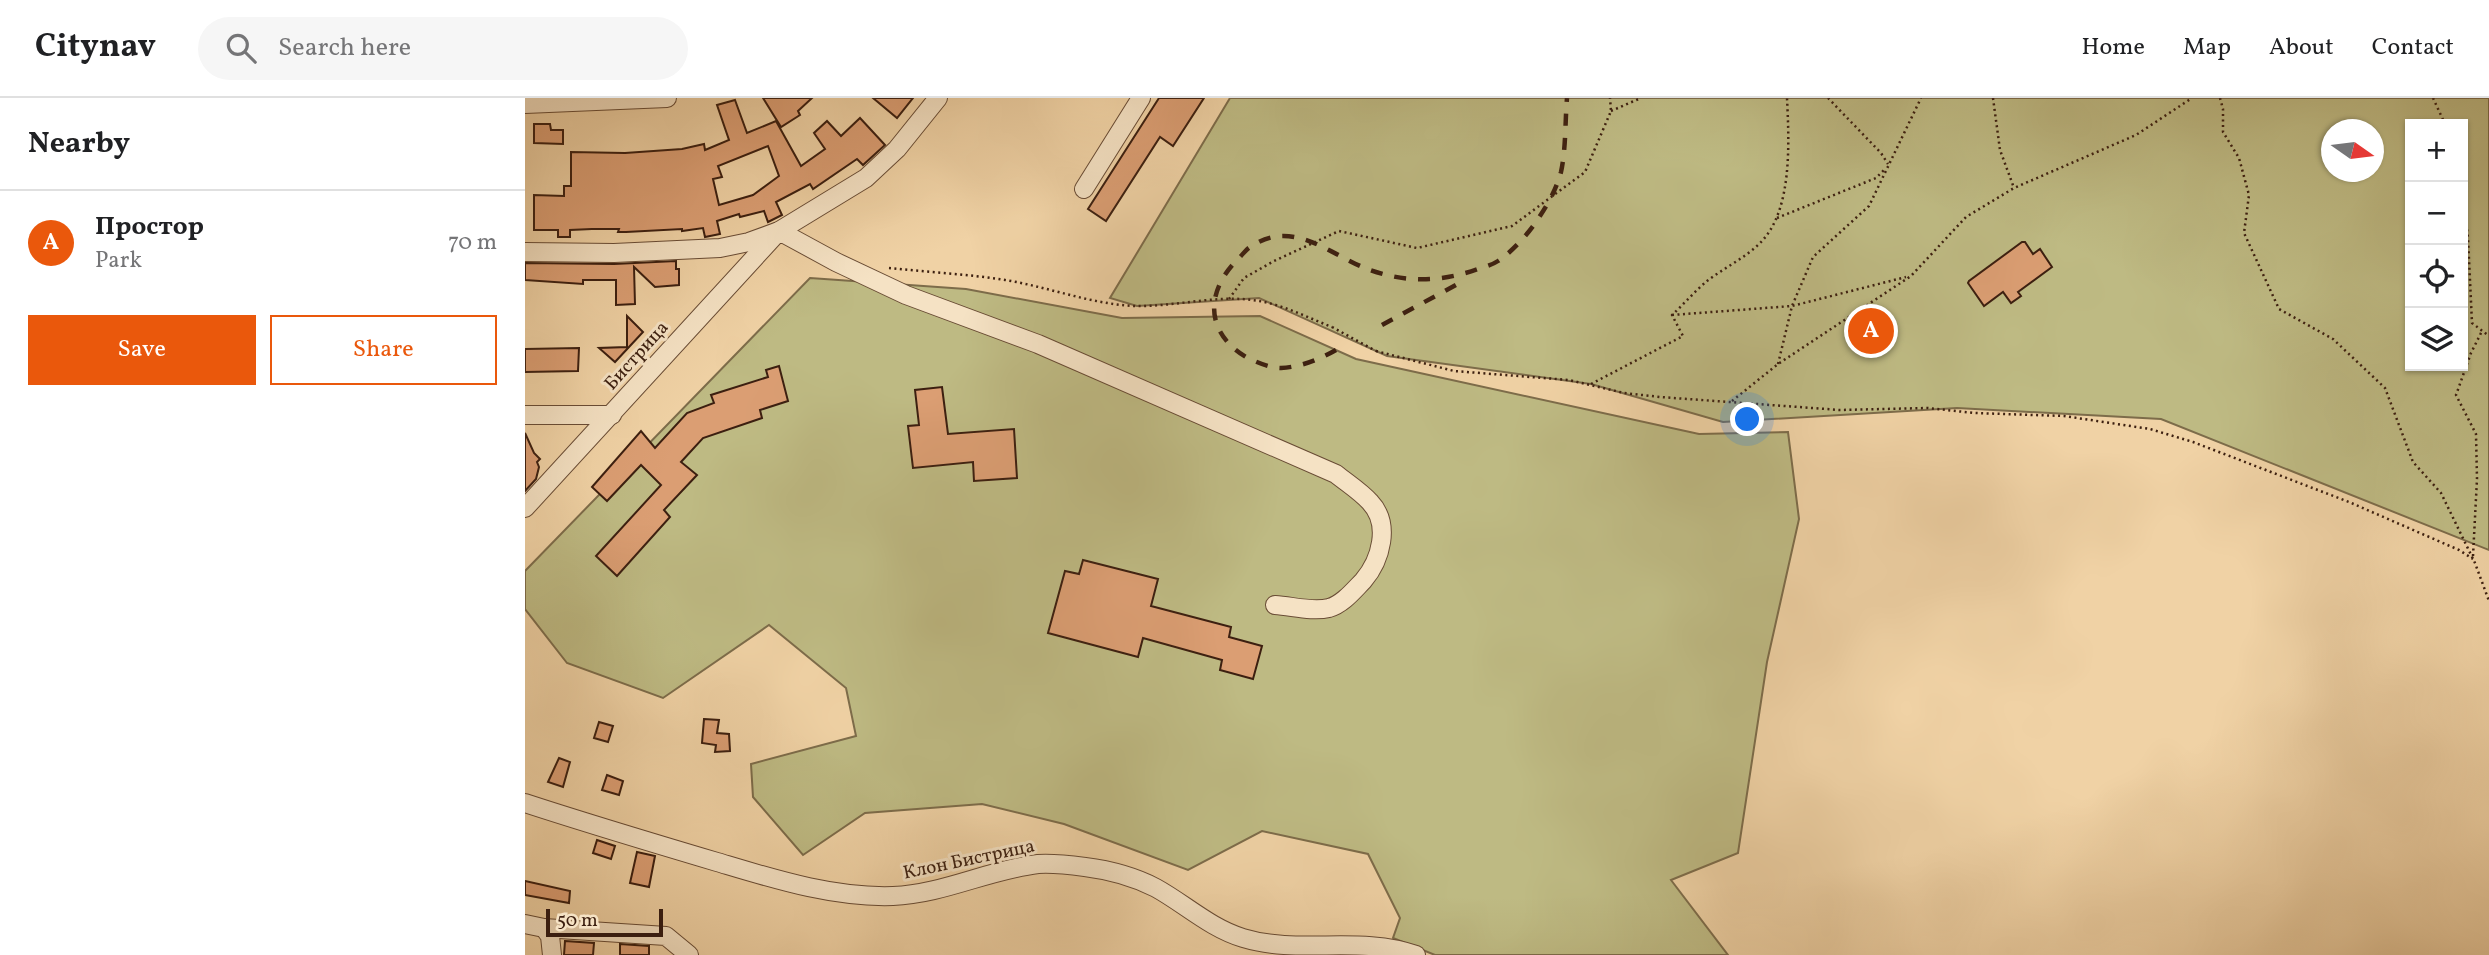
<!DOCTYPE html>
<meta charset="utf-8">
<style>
body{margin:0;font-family:Vollkorn,serif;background:#f6f6f6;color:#202124}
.controls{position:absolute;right:21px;top:21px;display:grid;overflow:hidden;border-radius:0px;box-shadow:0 2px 5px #0004}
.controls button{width:63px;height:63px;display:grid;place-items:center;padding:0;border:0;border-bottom:2px solid #e0e0e0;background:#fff;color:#202124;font:35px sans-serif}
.compass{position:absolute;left:1796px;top:21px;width:63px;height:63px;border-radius:50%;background:#fff;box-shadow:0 2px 5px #0004;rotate:104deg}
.scale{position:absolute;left:21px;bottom:18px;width:117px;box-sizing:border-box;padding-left:7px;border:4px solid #3c1f10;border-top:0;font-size:19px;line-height:24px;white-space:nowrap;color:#3c1f10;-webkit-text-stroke:5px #f5e2c4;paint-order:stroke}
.you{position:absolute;left:1223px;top:322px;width:24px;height:24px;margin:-18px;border:5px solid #fff;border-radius:50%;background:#1a73e8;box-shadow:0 0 0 10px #1a73e833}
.badge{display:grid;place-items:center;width:46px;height:46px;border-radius:50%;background:#ea580c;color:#fff;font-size:23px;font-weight:700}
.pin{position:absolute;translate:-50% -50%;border:4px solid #fff;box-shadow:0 2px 7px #0006}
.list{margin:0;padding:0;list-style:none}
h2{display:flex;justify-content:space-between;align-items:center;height:91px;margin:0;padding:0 28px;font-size:30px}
h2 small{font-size:23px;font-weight:400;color:#757577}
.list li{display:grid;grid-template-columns:46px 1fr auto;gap:21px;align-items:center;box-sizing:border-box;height:105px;padding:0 28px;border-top:2px solid #e0e0e0}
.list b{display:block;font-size:26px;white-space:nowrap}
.list p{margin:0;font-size:23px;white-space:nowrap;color:#757577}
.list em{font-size:23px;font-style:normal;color:#757577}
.actions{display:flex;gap:14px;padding:21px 28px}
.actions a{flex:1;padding:16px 0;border:2px solid #ea580c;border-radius:0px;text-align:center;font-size:24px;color:#ea580c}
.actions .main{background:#ea580c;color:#fff}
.icon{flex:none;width:38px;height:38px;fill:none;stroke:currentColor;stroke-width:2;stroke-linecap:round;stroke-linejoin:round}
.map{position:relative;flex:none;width:1964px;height:857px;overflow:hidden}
header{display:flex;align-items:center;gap:42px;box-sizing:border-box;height:98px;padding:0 35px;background:#fff;border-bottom:2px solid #e0e0e0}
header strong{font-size:33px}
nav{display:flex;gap:38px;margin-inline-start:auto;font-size:24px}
.search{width:490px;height:63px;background:#f6f6f6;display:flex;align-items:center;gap:18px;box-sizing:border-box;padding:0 24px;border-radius:38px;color:#757577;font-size:26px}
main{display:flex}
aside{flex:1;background:#fff}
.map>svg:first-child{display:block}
.green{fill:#beba83;stroke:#7d6c4a;stroke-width:2;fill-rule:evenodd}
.building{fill:#db9e73;stroke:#3c1f10;stroke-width:2;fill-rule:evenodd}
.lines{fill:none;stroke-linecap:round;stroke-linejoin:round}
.minor-casing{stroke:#694c35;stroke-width:20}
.path{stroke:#3c1f10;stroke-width:2.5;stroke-dasharray:2 3.5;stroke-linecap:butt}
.minor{stroke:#f5e2c4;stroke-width:18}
.rail{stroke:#3c1f10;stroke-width:4.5;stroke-dasharray:12 12;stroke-linecap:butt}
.path-bridge{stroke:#3c1f10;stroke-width:2.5;stroke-dasharray:2 3.5;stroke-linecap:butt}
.labels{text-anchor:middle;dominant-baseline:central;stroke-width:6;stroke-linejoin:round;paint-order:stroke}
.street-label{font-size:19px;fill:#3c1f10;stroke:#f5e2c4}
</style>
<header>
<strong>Citynav</strong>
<div class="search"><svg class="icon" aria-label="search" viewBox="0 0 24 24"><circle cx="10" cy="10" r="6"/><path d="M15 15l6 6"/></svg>Search here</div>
<nav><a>Home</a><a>Map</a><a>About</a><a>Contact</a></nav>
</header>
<main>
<aside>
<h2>Nearby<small></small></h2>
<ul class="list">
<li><span class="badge">A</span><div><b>Простор</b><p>Park</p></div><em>70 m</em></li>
</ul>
<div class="actions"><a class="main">Save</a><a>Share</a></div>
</aside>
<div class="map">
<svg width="1964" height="857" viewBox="0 0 1964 857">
<rect width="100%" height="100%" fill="#f0d2a5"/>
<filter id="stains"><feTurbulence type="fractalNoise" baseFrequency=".00286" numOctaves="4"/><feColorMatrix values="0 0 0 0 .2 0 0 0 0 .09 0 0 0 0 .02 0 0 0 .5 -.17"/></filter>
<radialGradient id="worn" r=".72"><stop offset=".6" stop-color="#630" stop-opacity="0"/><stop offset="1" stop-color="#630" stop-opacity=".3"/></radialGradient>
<g class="green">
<path d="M 705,0 L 1964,0 L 1964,452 L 1636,321 L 1432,310 L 1198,324 L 1066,286 L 862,258 L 734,200 L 612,208 L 585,200 ZM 1885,26 L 1938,26 L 1938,268 L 1885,268 ZM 1806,32 L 1848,32 L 1848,74 L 1806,74 Z"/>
<path d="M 285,180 L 441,191 L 597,220 L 735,218 L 831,261 L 1174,336 L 1263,334 L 1274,421 L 1242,564 L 1213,755 L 1146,782 L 1203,857 L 910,857 L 868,840 L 875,820 L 843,756 L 737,733 L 663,772 L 539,726 L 457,706 L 340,715 L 278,757 L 228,699 L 226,666 L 331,638 L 321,590 L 244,527 L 138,600 L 42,565 L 0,511 L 0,473 Z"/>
</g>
<g class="building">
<path d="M 238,0 L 287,0 L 273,13 L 275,17 L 256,29 Z"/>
<path d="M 348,0 L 388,0 L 372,20 Z"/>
<path d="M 634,0 L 679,0 L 648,48 L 635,39 L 581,123 L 563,111 Z"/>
<path d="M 210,2 L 222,35 L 251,23 L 276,68 L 300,51 L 289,35 L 302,23 L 316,38 L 335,20 L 360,47 L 338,67 L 332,61 L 288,91 L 285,86 L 251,104 L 257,117 L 243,124 L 239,113 L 215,119 L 214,116 L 192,123 L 195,136 L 180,139 L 178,130 L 157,133 L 157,131 L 101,134 L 93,134 L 94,131 L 67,131 L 45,132 L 45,139 L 33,139 L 33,132 L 9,132 L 9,97 L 39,98 L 39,88 L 46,88 L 46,54 L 100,55 L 157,51 L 179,46 L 180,52 L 204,42 L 192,7 ZM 243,48 L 254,78 L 228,97 L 194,107 L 188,81 L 197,79 L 193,68 Z"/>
<path d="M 9,26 L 25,26 L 26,32 L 38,32 L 38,46 L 9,45 Z"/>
<path d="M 1497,144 L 1500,144 L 1508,156 L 1515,151 L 1527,169 L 1493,194 L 1496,198 L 1486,205 L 1478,194 L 1459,208 L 1443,185 L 1444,183 Z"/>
<path d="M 151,163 L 151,171 L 154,171 L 154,187 L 130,189 L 109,169 L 110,206 L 91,207 L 91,182 L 58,182 L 58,186 L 0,182 L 0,165 L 89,166 Z"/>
<path d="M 102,218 L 118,234 L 90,264 L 74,250 L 102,249 Z"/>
<path d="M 54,250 L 53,273 L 0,274 L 0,251 Z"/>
<path d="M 254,268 L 263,303 L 235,312 L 237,320 L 178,340 L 156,364 L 172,377 L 139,412 L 145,419 L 92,478 L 71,458 L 136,387 L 116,367 L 82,403 L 67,389 L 116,333 L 130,350 L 162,315 L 189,305 L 186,297 L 243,279 L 241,272 Z"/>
<path d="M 417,289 L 423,336 L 489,331 L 492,380 L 449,383 L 448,364 L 388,370 L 383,328 L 394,327 L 390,292 Z"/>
<path d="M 0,335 L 9,355 L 15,361 L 12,364 L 14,369 L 11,381 L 0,393 Z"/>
<path d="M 558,462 L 633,481 L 626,508 L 706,529 L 704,539 L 737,548 L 728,581 L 695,572 L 697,562 L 618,540 L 613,559 L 523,535 L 540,473 L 554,476 Z"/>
<path d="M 179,621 L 194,622 L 192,635 L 204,636 L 205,653 L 190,654 L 191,647 L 177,645 Z"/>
<path d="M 74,624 L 88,628 L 83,644 L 69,640 Z"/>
<path d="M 34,660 L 45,664 L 38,689 L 23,684 Z"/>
<path d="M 82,677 L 98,683 L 94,697 L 77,692 Z"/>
<path d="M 72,742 L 90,748 L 86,761 L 68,755 Z"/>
<path d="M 112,754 L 130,758 L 124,789 L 105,785 Z"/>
<path d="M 0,783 L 45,793 L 44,805 L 0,797 Z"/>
<path d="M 40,843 L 69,845 L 68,857 L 39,857 Z"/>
<path d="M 95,846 L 124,848 L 124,857 L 95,857 Z"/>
</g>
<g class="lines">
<g class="minor-casing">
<g id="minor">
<path d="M 0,6 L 142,0"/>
<path d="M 559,91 L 616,0"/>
<path d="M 0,154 L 89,155 L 195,150 L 224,144 L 254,133 L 341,80 L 372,51 L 413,0"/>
<path d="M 0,317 L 87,317"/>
<path d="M 0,410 L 254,133 L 311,164 L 381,197 L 513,246 L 811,376 C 822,385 835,393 845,404 C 866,426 856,462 838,483 C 829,492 818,506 804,510 C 787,514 767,508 750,507"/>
<path d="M 0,705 C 64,726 128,745 192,764 C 249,781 308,800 368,798 C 418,796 463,772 513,766 C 527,765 545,767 560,769 C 584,772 610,779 631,790 C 660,806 685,830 718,840 C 774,857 835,837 891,857"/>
<path d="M 0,826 L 19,830 L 25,838 L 27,857"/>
<path d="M 19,830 L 141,838 L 164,857"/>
</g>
</g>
<g class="path">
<path d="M 1303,0 L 1356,55 L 1363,66"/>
<path d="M 1468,0 L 1475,52 L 1489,90"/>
<path d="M 1695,0 L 1698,11 L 1698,34 L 1714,60 L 1724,97 L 1719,135 L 1754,211 L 1808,241 L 1860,290 L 1888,364 L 1916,395 L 1950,465 L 1964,503"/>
<path d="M 1908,0 L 1920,26"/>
<path d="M 1086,13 L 1116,0"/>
<path d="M 1938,93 L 1943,140 L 1947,225 L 1964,238"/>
<path d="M 1252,120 L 1351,80 L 1360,71"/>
<path d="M 364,170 C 402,174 442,176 480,182 C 524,189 565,206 610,208 C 649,209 688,197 727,202 C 755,205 781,219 807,229"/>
<path d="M 704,201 L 719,180 L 749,163 L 814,133 L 892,150 L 987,128 L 1060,74 L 1086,13 L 1085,0"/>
<path d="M 1147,217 L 1267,208 L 1381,179"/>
<path d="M 851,253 L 929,273 L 1044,282 L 1099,295 L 1135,299 L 1315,312 L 1403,310 L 1449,315 L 1539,318 L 1625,331 L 1668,344 L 1824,404 L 1934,452 L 1948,461"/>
<path d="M 1253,266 L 1267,208 L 1288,159 L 1344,108 L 1396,0"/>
<path d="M 1066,286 L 1158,238 L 1147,217 C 1159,206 1170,193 1182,183 C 1199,170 1220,160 1235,145 C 1268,113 1264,43 1262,0"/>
<path d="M 1207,303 L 1253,266 L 1386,178 L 1441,119 L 1489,90 L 1611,37 L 1667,0"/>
<path d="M 1948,458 L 1952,381 L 1951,336 L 1931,297 L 1946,255 L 1957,233"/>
</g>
<use href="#minor" class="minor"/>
<g class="rail">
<path d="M 857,227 L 940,182"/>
<path d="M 811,252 C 795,261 776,269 756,270 C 745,270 731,264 721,259 C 678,233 681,191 715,159 C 719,155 722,150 727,148 C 769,120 806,158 845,172 C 882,185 916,184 953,171 C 959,169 967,167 973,163 C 988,153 1003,136 1013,121 C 1023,106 1031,92 1036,74 C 1041,51 1040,24 1042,0"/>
</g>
<path class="path-bridge" d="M 807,229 L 851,253"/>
</g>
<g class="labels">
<g class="street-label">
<text transform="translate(112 258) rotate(-48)">Бистрица</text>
<text transform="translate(444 762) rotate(-12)">Клон Бистрица</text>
</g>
</g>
<rect width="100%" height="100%" filter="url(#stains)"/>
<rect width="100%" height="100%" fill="url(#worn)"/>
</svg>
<div class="controls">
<button>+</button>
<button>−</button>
<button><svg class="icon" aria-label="locate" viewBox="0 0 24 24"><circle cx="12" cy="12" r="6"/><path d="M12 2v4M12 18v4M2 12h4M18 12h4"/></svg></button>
<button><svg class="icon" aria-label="layers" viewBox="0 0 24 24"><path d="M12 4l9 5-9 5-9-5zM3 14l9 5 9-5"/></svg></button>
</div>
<svg class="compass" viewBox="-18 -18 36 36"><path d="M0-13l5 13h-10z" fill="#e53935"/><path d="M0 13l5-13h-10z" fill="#757577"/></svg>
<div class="scale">50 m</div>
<div class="you"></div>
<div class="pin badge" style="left:1346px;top:233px">A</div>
</div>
</main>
